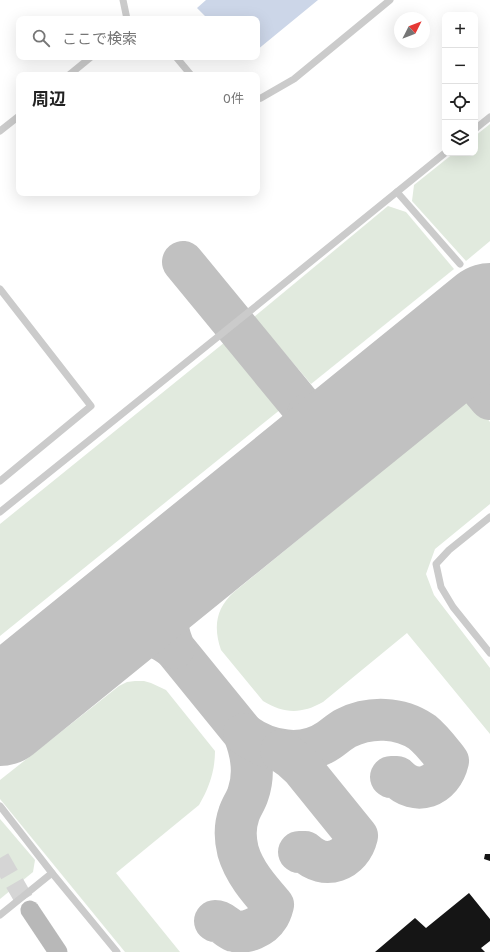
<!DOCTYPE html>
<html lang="ja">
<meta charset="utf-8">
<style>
body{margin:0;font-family:Overpass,"Noto Sans JP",sans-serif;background:#f6f6f6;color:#222}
.controls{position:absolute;right:12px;top:12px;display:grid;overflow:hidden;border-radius:8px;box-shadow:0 4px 16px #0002}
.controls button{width:36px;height:36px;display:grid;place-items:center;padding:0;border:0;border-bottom:1px solid #e0e0e0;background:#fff;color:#222;font:20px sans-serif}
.compass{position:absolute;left:394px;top:12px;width:36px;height:36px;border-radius:50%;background:#fff;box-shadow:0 4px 16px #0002;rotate:48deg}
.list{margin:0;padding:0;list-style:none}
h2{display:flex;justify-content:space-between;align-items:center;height:52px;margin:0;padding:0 16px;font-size:17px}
h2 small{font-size:13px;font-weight:400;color:#767676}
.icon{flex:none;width:22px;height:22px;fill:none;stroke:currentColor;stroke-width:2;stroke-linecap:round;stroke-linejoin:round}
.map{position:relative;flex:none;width:490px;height:952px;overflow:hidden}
.search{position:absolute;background:#fff;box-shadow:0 4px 16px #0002;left:16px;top:16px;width:244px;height:44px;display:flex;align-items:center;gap:10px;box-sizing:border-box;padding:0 14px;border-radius:8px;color:#767676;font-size:15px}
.panel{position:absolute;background:#fff;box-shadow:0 4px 16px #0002;left:16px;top:72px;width:244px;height:124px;border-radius:8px}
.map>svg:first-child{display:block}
.green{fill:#e1eade}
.water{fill:#ccd6e8}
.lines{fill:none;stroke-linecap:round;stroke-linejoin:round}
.taxiway{stroke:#c1c1c1;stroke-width:42}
.runway{stroke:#c1c1c1;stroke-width:106}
.building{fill:#151515}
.secondary-tunnel{stroke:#d5d5d5;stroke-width:19;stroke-dasharray:19 10;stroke-linecap:butt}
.lane{stroke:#cbcbcb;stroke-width:7}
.secondary{stroke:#b8b8b8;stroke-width:19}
</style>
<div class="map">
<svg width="490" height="952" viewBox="0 0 490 952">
<rect width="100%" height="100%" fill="#fff"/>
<g class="green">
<path d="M 490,124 L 490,241 L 466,261 L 412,201 L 414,185 L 454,153 L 475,153 L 475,136 Z"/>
<path d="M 388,206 L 406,212 L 454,269 L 311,384 L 254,317 Z"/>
<path d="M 230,338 L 286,405 L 0,636 L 0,524 Z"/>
<path d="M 471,398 L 490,422 L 490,504 L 435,549 L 426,574 L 434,595 L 490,668 L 490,734 L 407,633 L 323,702 C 302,714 284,714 263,701 L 221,650 C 213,627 216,608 234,592 Z"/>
<path d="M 135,681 L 144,681 L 151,683 L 166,690 L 215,751 C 215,771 209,788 199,805 L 116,873 L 180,952 L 125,952 L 0,799 L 0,780 L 119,686 L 127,682 Z"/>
<path d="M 0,819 L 35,860 L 33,872 L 0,899 Z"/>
</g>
<path class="water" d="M 206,0 L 318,0 L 257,50 L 257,19 L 208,19 L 197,8 Z"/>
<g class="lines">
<g class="taxiway">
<path d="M 183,262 L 308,414 C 315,434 313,449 303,467"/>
<path d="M 412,378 L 443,377 L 456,378 L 468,381 L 479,386 L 490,399"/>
<path d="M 308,414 C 325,425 338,427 358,422"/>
<path d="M 180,567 C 162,594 162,618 174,648 L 244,734 C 252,754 255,774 248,794 C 246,801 241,807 239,814 C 235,825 235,839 238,851 C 244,872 259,889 273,905 C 272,909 271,913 268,917 C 262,927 246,934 234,931 C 226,928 223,921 215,921"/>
<path d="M 92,638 C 124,625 147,628 174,648"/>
<path d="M 244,734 C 269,752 303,758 329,740 C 335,736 340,731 346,728 C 370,716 400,717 422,732 C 432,740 440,751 448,761 C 442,787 416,797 397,777 L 391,777"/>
<path d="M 281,751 L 291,758 L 302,768 L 357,836 C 351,861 325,871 305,852 L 299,852"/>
</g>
<path class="runway" d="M 0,713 L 490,316"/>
</g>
<g class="building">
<path d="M 485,854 L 490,854 L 490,861 L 484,859 Z"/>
<path d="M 469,893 L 490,919 L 490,941 L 481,948 L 485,952 L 375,952 L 415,918 L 426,928 Z"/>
</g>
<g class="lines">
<path class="secondary-tunnel" d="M 0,858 L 30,910"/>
<g class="lane">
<path d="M 123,0 L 127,19"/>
<path d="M 176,57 L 191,75"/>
<path d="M 69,75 L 91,57"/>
<path d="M 257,99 L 261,98 L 294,79 L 390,0"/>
<path d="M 475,129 L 490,117"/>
<path d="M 0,131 L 19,116"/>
<path d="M 397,192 L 460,264"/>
<path d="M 0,289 L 91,406 L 0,481"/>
<path d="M 0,512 L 250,311 L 445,153"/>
<path d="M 490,517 L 449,550 L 436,564 L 441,587 L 453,607 L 490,653"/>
<path d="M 0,806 L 52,873 L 117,952"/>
<path d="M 0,915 L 52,873"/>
</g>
<path class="secondary" d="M 30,910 L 58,952"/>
</g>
</svg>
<div class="controls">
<button>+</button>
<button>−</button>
<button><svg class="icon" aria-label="locate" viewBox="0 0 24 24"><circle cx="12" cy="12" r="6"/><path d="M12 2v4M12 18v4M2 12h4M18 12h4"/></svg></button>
<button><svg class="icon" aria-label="layers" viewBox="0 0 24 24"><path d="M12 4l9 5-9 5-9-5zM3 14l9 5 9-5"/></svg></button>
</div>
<svg class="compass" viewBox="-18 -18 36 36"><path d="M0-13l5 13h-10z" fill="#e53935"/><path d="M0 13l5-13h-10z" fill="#767676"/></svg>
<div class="search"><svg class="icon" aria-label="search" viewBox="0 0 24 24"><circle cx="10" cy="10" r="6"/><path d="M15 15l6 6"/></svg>ここで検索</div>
<section class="panel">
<h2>周辺<small>0件</small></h2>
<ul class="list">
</ul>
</section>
</div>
